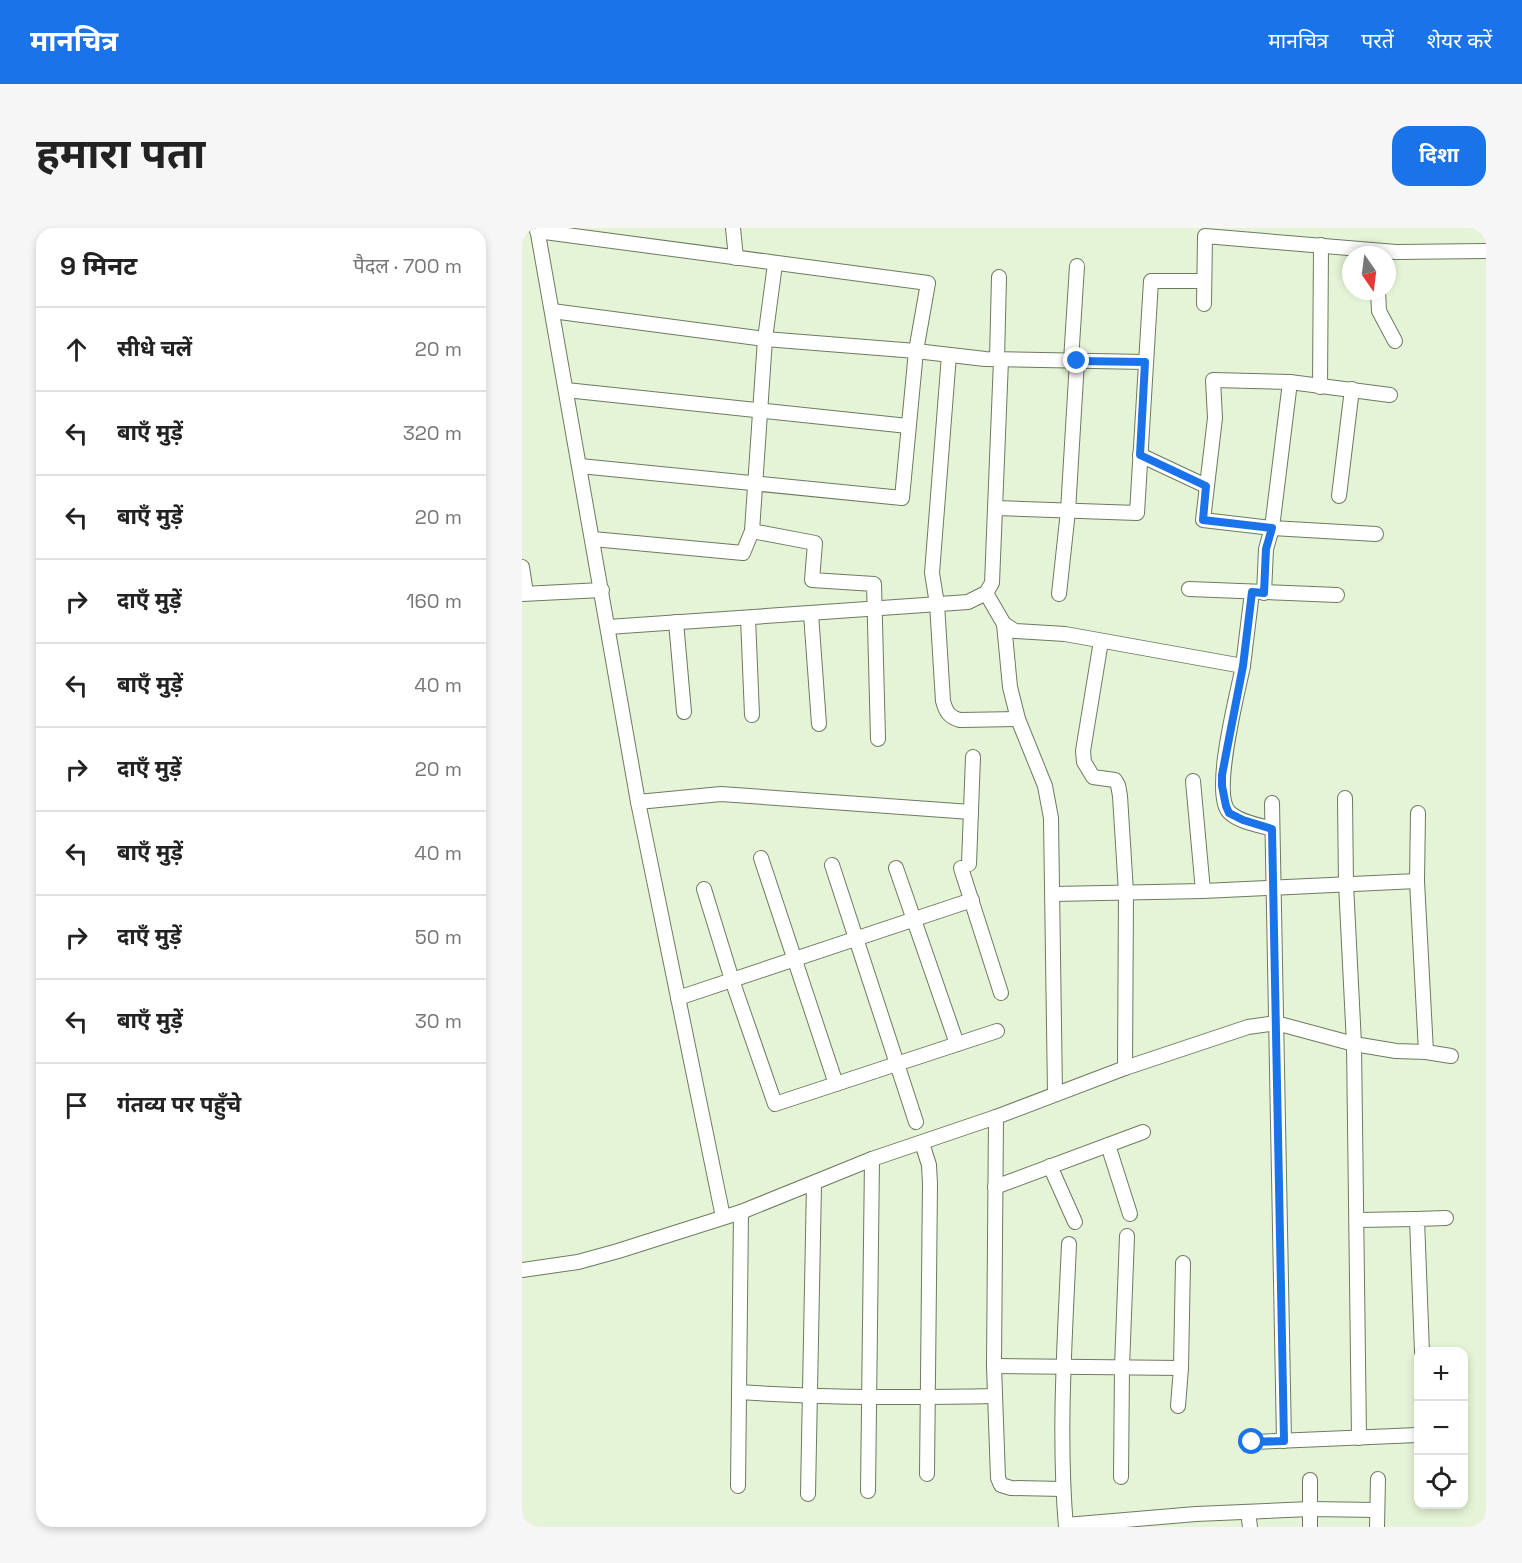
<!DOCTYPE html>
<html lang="hi">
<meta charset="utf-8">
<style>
body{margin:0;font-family:"Space Grotesk","Noto Sans Devanagari",sans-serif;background:#f6f6f6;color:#222}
.controls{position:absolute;right:18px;bottom:18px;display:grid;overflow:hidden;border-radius:12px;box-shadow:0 3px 9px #0003}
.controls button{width:54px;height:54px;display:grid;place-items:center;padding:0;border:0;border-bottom:2px solid #e0e0e0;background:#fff;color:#222;font:30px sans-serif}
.compass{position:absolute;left:820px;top:18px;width:54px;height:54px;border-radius:50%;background:#fff;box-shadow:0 3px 9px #0003;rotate:166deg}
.stop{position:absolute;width:18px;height:18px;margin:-14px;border:4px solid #1a73e8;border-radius:50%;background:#fff}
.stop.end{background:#1a73e8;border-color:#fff;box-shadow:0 2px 6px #0008}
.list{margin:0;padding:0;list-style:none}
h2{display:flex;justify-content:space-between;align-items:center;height:78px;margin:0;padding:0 24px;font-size:26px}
h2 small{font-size:20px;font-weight:400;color:#767676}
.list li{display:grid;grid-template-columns:39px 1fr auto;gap:18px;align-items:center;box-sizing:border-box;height:84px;padding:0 24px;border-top:2px solid #e0e0e0}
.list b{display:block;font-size:22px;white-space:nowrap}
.list em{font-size:20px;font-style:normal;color:#767676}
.icon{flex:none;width:33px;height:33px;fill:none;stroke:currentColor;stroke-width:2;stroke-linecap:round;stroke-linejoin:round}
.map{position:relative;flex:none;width:964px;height:1299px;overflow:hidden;border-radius:18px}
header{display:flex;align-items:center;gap:36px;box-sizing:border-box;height:84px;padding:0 30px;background:#1a73e8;color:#fff}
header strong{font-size:28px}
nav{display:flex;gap:33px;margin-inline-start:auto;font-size:21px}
.intro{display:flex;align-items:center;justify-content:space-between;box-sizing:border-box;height:144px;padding:0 36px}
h1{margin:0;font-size:42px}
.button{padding:15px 27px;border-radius:18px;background:#1a73e8;color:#fff;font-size:21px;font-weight:700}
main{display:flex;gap:36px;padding:0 36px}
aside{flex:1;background:#fff;border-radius:18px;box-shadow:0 3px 9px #0003}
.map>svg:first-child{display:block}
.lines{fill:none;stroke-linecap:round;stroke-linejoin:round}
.street-casing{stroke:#6d7a5f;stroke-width:16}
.street{stroke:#fff;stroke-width:14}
.route{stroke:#1a73e8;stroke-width:8}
</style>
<header>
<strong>मानचित्र</strong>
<nav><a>मानचित्र</a><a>परतें</a><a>शेयर करें</a></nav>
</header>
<div class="intro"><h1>हमारा पता</h1><a class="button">दिशा</a></div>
<main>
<aside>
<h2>9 मिनट<small>पैदल · 700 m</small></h2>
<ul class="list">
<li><svg class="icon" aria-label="ahead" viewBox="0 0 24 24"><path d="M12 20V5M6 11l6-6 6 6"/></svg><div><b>सीधे चलें</b></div><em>20 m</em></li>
<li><svg class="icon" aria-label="left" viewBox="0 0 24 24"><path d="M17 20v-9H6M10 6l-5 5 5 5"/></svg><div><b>बाएँ मुड़ें</b></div><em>320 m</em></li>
<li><svg class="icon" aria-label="left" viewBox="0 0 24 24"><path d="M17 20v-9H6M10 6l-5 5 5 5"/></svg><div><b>बाएँ मुड़ें</b></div><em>20 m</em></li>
<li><svg class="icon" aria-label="right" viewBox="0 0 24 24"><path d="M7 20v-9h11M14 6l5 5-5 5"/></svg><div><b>दाएँ मुड़ें</b></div><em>160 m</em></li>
<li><svg class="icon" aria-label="left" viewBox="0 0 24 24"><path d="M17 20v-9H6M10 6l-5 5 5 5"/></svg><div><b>बाएँ मुड़ें</b></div><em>40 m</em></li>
<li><svg class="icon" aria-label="right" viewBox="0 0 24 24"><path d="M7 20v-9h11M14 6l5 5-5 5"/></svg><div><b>दाएँ मुड़ें</b></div><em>20 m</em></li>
<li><svg class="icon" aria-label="left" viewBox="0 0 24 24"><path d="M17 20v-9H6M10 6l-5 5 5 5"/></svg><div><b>बाएँ मुड़ें</b></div><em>40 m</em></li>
<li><svg class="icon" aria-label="right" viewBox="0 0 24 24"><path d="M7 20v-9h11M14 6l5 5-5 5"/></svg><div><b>दाएँ मुड़ें</b></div><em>50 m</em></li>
<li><svg class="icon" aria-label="left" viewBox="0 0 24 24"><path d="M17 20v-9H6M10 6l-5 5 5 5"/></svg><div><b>बाएँ मुड़ें</b></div><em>30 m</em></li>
<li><svg class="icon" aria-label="arrive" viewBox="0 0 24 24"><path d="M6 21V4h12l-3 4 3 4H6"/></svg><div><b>गंतव्य पर पहुँचे</b></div></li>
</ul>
</aside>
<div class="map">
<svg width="964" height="1299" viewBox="0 0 964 1299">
<rect width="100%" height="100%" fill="#e5f4d6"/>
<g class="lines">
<g class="street-casing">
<g id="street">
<path d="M 15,0 L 116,574 L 201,989"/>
<path d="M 211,0 L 214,30"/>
<path d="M 15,3 L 406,55 L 394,123 L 380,270 L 58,238"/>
<path d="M 856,63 L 857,83 L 873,113"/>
<path d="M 682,76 L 683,8 L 874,24 L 964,23"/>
<path d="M 30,83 L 243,111 L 394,123 L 463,131 L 623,134"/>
<path d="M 427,127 L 410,345 L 415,376 L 421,473 C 424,484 427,489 438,492 L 496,491"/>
<path d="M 475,131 L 477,49"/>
<path d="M 549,133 L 555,38"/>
<path d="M 798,159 L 799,17"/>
<path d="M 44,162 L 386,198"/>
<path d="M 618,227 L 684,258"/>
<path d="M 817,268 L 830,161"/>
<path d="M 474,280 L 615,285 L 629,53 L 682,53"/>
<path d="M 230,303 L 293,315 L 290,352 L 352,356 L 356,511"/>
<path d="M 854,306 L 750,300 L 681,292 L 693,190 L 691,152 L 768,154 L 868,167"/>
<path d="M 71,311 L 221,325 L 230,303 L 243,111 L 253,36"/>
<path d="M 0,339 L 4,365"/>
<path d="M 667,361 L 815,367"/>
<path d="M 464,365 L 482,396 L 493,403 L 543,406 L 721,438 L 730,364"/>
<path d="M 742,365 L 744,321 L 750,300 L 768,154"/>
<path d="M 0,366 L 80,362"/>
<path d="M 537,366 L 546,283 L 555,133"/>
<path d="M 289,386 L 297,496"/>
<path d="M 226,390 L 230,487"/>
<path d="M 154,394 L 162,484"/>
<path d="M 482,396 L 488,459 L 496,491 L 523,558 L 529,590 L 533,866"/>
<path d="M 86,399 L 446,374 L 464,365 L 470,355 L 479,132"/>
<path d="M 579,413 L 561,523 L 562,534 L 571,549 L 593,552 L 596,557 L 598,568 L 604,664 L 603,840"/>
<path d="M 721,438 C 716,464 689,565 707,584 C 717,594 737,597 750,601"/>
<path d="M 671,553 L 681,663"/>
<path d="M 823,570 L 824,656 L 832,816 L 837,1210"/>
<path d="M 116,574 L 199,566 L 449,584"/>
<path d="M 750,575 L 762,1213"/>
<path d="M 896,585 L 895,653 L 904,824"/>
<path d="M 239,630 L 314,856"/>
<path d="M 447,636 L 451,529"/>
<path d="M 310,637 L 394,894"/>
<path d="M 374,640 L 435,816"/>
<path d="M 439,640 L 479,765"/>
<path d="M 182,661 L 210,752 L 253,876 L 475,803"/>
<path d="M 531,666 L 681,663 L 895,653"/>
<path d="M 156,770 L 450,672"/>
<path d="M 474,889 L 472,1138 L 476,1250 L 479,1257 L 489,1260 L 541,1261"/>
<path d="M 400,915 L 407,937 L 408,956 L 405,1246"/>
<path d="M 586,917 L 608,986"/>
<path d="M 528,938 L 553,994"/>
<path d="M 473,959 L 621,904"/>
<path d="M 835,992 L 895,991"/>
<path d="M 0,1042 L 56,1034 L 96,1023 L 219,984 L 350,931 L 474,889 L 603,840 L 726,799 L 754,795 L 832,816 L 874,823 L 904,824 L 929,828"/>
<path d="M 900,1124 L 895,991 L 924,990"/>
<path d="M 472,1138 L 659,1140"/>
<path d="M 217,1164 C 303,1170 387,1170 473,1168"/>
<path d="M 656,1178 L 659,1140 L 661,1035"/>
<path d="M 730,1214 L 896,1207"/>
<path d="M 599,1249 L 600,1139 L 605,1008"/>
<path d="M 216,1258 L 219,984"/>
<path d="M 346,1263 L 350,931"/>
<path d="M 286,1266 L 292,956"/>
<path d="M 726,1284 L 728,1299"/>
<path d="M 544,1297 L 674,1286 L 788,1281 L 855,1282"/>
<path d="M 544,1299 C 536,1206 543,1110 547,1016"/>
<path d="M 788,1299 L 788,1252"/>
<path d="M 855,1299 L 856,1251"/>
</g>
</g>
<use href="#street" class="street"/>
</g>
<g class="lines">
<path class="route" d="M 555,133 L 623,134 L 618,227 L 684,258 L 681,292 L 750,300 L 744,321 L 742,365 L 730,364 L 721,438 L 700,547 L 700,558 L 704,578 L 707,585 L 721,592 L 750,601 L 762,1213 L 730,1214"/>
</g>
</svg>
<div class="controls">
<button>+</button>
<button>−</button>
<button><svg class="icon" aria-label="locate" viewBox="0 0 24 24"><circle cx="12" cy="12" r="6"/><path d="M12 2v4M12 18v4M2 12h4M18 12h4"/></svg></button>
</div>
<svg class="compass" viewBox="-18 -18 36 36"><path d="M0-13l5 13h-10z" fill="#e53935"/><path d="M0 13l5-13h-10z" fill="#767676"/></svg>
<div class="stop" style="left:730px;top:1214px"></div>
<div class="stop end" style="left:555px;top:133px"></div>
</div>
</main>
